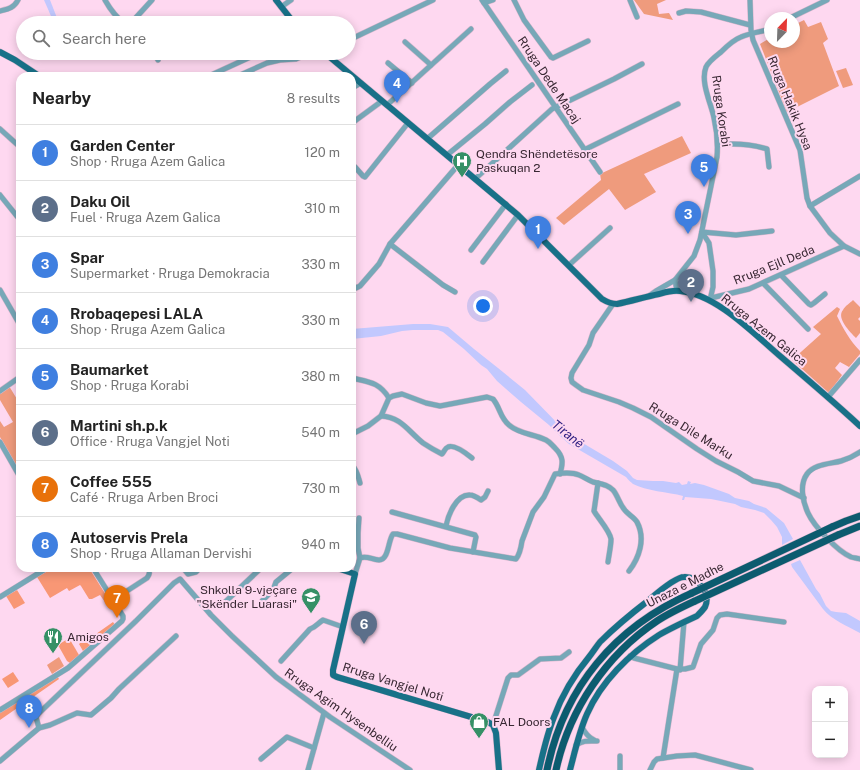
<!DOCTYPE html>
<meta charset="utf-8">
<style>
body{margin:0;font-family:"Public Sans",sans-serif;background:#f6f6f6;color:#222}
.controls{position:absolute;right:12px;bottom:12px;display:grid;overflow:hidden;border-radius:8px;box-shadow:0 2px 10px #0003}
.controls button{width:36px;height:36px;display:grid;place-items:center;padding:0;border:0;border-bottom:1px solid #e0e0e0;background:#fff;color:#222;font:20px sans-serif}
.compass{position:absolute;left:764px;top:12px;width:36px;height:36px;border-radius:50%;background:#fff;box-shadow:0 2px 10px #0003;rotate:23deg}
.you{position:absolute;left:483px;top:306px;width:14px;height:14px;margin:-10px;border:3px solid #fff;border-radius:50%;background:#1a73e8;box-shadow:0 0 0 6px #1a73e833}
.badge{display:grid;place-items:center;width:26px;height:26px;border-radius:50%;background:#db2777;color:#fff;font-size:13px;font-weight:700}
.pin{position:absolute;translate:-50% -33px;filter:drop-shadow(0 1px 2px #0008)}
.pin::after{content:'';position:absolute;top:21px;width:14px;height:12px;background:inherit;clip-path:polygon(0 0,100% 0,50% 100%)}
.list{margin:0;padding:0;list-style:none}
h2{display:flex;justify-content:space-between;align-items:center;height:52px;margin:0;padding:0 16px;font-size:17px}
h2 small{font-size:13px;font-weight:400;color:#767676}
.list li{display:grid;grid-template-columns:26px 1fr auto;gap:12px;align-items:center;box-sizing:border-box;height:56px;padding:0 16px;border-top:1px solid #e0e0e0}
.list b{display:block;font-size:15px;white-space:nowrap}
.list p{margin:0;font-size:13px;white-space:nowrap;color:#767676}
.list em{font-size:13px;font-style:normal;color:#767676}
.icon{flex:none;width:22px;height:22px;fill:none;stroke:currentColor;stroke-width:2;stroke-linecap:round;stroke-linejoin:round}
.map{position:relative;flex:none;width:860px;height:770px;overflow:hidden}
.search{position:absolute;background:#fff;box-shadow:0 2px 10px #0003;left:16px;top:16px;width:340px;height:44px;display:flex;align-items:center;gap:10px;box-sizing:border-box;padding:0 14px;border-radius:22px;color:#767676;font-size:15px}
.panel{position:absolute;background:#fff;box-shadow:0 2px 10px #0003;left:16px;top:72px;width:340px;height:500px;border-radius:12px}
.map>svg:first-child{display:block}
.green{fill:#ef9b7d}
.forest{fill:#f89775}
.water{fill:#c2c8fe}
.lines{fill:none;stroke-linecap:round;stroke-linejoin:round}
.minor-casing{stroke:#d6b5ca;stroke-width:6}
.major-casing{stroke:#d6b5ca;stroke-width:7}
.highway-casing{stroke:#d6b5ca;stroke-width:8}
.minor{stroke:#77a8b8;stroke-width:5}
.major{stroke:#187188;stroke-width:6}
.highway{stroke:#0c5b6f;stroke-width:7}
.highway-bridge-casing{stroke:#d6b5ca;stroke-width:8;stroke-linecap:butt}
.highway-bridge{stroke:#0c5b6f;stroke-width:7}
.labels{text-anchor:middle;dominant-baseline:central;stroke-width:4;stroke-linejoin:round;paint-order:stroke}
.street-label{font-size:12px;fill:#382732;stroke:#fed8f0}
.poi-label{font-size:12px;fill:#382732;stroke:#fed8f0;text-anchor:start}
.water-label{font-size:13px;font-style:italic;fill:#2c1d81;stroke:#fed8f0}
</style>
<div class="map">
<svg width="860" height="770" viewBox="0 0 860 770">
<rect width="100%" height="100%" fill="#fed8f0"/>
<g class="green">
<path d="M 634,0 L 666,0 L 657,4 L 659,14 L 669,13 L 673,20 L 644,14 Z"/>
<path d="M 804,20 L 808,27 L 821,22 L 828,39 L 823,43 L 839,86 L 787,112 L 760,44 L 770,38 L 770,42 L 794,42 L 794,25 Z"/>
<path d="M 846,68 L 853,85 L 843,88 L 836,71 Z"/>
<path d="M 682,136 L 691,153 L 644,174 L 656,192 L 625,210 L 609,189 L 564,225 L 556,218 L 601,180 L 600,174 Z"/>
<path d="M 853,300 L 860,307 L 860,317 L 858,319 L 860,321 L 860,333 L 856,338 C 850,332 836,318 843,310 C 845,306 850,303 853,300 Z"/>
<path d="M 837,307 L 840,309 L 837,316 C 843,328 850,341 860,351 L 860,354 L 849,367 L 840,362 L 835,368 L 842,375 L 829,393 L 792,360 L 821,334 L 813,327 Z"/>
<path d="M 9,386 L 20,404 L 20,473 L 0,437 L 0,421 L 4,427 L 13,422 L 0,400 L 0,394 Z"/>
<path d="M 59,657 L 64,666 L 52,674 L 47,665 Z"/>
</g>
<g class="forest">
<path d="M 53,568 L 89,568 L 111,603 L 107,605 L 100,595 L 92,599 L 89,599 L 81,586 L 80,585 L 69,591 L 67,588 L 50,598 L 37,577 Z"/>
<path d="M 17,590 L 25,603 L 14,609 L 6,596 Z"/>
<path d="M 113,622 L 115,625 L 83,651 L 79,644 L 84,640 L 96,634 Z"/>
<path d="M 69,638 L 79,655 L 70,663 L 67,661 L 58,645 Z"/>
<path d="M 13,672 L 19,681 L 8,688 L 2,679 Z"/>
<path d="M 57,676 L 59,679 L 0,720 L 0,712 Z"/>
</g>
<g class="water">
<path d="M 44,0 L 50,0 L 59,23 L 54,23 Z"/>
<path d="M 413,324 L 430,324 L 448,327 L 474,349 L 498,368 L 525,390 L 566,432 L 581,442 L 613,461 L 627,471 L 633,478 L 637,480 L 653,481 L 663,481 L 676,483 L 679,482 L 682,485 L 687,484 L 688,481 L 691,482 L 690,484 L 695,483 L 704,485 L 729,494 L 735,498 L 749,501 L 754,504 L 766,508 L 784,523 L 793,539 L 782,545 L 782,537 L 777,527 L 771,520 L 764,513 L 755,510 L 741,507 L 735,504 L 711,499 L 685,497 L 684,500 L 682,500 L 683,496 C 668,492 646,491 633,484 C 631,482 628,480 626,477 L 569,444 L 559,435 L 549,425 L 521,402 L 497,381 L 487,369 L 481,365 L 464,349 L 443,332 L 438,330 L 413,330 L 402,331 L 381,336 L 352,339 L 352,329 Z"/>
<path d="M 800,560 L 816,589 L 820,594 L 826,606 L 831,611 L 836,612 L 846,613 L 860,621 L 860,633 C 847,626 832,620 823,609 L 792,567 L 791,564 Z"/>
</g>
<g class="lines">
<g class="minor-casing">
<g id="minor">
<path d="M 105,0 C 110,9 116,17 124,23"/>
<path d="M 482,0 L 600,172"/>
<path d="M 514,0 L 524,20 L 551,57 L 553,58 L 588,41"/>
<path d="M 630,0 L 637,17"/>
<path d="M 750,0 L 751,30 L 753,40 L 800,150 L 807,198 L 810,206 L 830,233 L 844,246 L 860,254"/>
<path d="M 484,3 L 493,0"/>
<path d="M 281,7 L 291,0"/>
<path d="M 0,11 C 8,9 14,8 18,0"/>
<path d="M 679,13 L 686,11 L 701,12 L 750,25"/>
<path d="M 790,18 L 827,0"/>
<path d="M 131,23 L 152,0"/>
<path d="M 349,40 L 433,0"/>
<path d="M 405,42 L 431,65"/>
<path d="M 154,53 L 158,60"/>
<path d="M 388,63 L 412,83"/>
<path d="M 209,76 L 259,53"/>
<path d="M 238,76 L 267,63 L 280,60 L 296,59 L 310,53"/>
<path d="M 352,88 L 361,83"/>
<path d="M 387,105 L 471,29"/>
<path d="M 352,123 L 382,101"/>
<path d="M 0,129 L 20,147"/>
<path d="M 427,139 L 490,84 L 506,71"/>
<path d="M 718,145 C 735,143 750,144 767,149 L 769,167"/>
<path d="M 584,150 L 678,104"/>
<path d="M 447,155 L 485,124 L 510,102 L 532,85"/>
<path d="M 355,167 L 363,176 L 365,177 L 408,123"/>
<path d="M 475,179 L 552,109 L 614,79 L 642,64"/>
<path d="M 0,195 L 20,220"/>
<path d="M 810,206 L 860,176"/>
<path d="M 702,232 L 709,243 L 713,271 L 713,287 L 710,300"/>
<path d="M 702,232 L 736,235 L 772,231"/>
<path d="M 390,244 L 443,285 L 455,292"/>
<path d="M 471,250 L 506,204"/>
<path d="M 483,262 L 518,215"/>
<path d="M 569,265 L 610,228"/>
<path d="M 781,275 L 809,304 L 811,305 L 814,303 L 825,294"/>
<path d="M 763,283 L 808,329"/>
<path d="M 352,284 L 356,288 L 360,286 L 379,264 L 390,244 L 458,165"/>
<path d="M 0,290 L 20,325"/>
<path d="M 677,291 L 675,280 L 694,256 L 700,240 L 717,157 C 718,144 717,131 714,118 C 711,103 700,82 706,67 C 709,61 716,56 721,52 C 727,46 733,40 741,37 C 750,33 760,32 770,29"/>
<path d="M 649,296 L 656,291 L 675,280"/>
<path d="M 711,298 L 749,289 L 844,246"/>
<path d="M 613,304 L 593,333 L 589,345 L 572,373 L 571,378 L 572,382 L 576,385 L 583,390 L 619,402 L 633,408 L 651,417 L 697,449 L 716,461 L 738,472 L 753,481 L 779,486 L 804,498"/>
<path d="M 352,378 C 369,382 379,382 389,398"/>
<path d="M 0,391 L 17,379"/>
<path d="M 828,397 L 860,360"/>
<path d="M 381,416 C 401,417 408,431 423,443 C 429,447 436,451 442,454 C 444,452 445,448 448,447 C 454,444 467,454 472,458"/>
<path d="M 352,434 L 368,426 L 381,416 L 389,398 L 393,396 L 402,394 L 426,403 L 440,406 L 487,397 L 493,399 C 500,407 500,418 509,425 C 519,434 534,434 546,440 C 550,442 552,445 555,448 C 564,457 563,463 560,474"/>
<path d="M 0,442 L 20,477"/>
<path d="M 860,452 C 854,456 848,459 841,461 C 830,464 814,464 807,474 C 799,485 803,502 808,513 C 814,526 837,551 851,557 C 854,558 857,558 860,559"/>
<path d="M 352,465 C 357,470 358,476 360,483"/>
<path d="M 598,483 L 594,511 C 598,518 610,531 611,539 C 611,546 609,554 608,562"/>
<path d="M 392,512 L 475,535 L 476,537 L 473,552"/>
<path d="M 446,526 C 448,516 456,494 470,495 C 473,495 478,498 481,500 L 485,497 L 488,491"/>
<path d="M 360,558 C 367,555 372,560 379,560 C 389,560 388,540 393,534 L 397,534 L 450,548 L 516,559 C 520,554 521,548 522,541 L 533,512 L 544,497 L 555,474 C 562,473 572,472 579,475 C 584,477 588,480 593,482 C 601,484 607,484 613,490 C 618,496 619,503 624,509 C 627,514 634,517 637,522 C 646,539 639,558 629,571"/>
<path d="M 183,568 L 188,574 L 196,572 L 200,568"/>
<path d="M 355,574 L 360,558 L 358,548 L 358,533 L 359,518"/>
<path d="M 0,597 L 47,568"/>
<path d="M 113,600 L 147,578 C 150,574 150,572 148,568"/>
<path d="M 262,601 L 273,590 L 276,582 L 293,568"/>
<path d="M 221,606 L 261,568"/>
<path d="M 630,656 L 634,658 L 677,669 L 685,669 L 693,667 L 701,644 L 713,630 L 717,618 L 720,615 L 727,614 L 784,622"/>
<path d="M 281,661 L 310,629 C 316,627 318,623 323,620 L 343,627"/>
<path d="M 680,670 L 684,622"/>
<path d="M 0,710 L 68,668 L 122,621 L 123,619 L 123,616 L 93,568"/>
<path d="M 493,725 L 508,678 L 511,675 L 518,675 L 540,659 L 561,658 L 569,652"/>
<path d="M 582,727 C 585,733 588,737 594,740"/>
<path d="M 39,728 L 36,717 L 38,714 L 136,621 L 174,583 L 180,579 L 211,615 L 232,636 L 276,677 L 330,717 L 410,770"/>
<path d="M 576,745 C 584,740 588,741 597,741"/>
<path d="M 663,758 L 677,669"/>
<path d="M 261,759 L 287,737 L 314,748"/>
<path d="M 0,761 L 39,728 L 50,725 L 77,713 L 91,715 L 111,698 L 119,689 L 176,636"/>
<path d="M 308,770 L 324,713"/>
<path d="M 620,770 L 620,756"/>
<path d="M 650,770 L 654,762 L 657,759 L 677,756 L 695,755 L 751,770"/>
</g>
</g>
<g class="major-casing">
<g id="major">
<path d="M 276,0 L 294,23"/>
<path d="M 0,52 L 15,60 L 39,76"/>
<path d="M 325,53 L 518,215 L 602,299 C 607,302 611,304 617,304 C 631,301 645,297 659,294 C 666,292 672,290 680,291 C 716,294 753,333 780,356 C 807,379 834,402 860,426"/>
<path d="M 337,568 L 355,574 L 333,670 L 333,675 L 337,677 L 488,722 L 493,725 L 496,733 L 499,770"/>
<path d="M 539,770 C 543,752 547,734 554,717 C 562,695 574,675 589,657 C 593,652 596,647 600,642 C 615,627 632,613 649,600 C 656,594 675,577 684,577 C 698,576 711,594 705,607 C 703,610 700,613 697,616 C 684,622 671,628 659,635 C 629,654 601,682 587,714 C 579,732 575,751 570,770"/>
</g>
</g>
<g class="highway-casing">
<g id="highway">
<path d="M 832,527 L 846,521 L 860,516"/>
<path d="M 838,535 L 860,526"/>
<path d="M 547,770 C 564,687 615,627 692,593"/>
<path d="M 556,770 C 569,710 606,655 657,621 C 669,613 682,607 695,601"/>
</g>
</g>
<use href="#minor" class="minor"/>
<use href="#major" class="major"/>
<use href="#highway" class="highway"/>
<g class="highway-bridge-casing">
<g id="highway-bridge">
<path d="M 692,593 L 832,527"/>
<path d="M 695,601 L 838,535"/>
</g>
</g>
<use href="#highway-bridge" class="highway-bridge"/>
</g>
<defs>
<g id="hospital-pin" transform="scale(1)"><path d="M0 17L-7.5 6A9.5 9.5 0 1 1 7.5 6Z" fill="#359066" stroke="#fed8f0"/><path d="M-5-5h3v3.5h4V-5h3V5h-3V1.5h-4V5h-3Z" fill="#fff"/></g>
<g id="school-pin" transform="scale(1)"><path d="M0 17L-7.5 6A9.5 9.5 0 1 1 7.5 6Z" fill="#359066" stroke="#fed8f0"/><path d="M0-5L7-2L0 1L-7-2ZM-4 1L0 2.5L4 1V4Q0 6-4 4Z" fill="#fff"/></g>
<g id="restaurant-pin" transform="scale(1)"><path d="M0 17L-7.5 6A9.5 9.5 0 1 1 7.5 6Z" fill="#359066" stroke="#fed8f0"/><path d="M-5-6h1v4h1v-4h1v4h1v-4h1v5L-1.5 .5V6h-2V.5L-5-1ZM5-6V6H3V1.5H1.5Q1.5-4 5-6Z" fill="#fff"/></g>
<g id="shop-pin" transform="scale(1)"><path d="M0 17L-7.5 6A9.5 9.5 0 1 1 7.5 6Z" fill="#359066" stroke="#fed8f0"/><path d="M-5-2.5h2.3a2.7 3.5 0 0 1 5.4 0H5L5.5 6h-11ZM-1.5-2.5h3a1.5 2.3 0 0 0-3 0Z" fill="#fff"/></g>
</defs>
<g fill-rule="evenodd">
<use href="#hospital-pin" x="462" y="161"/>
<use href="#school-pin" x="311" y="597"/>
<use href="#restaurant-pin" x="53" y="637"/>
<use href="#shop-pin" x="479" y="722"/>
</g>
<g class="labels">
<g class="street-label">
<text transform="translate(549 80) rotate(56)">Rruga Dede Macaj</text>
<text transform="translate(790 103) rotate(68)">Rruga Hakik Hysa</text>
<text transform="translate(721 111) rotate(82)">Rruga Korabi</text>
<text transform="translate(774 265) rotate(-22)">Rruga Ejll Deda</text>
<text transform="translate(764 330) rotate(39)">Rruga Azem Galica</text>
<text transform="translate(691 431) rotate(32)">Rruga Dile Marku</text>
<text transform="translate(685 585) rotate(-27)">Unaza e Madhe</text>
<text transform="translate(393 682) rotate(17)">Rruga Vangjel Noti</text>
<text transform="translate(341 710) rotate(35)">Rruga Agim Hysenbelliu</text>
</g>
<g class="poi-label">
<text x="476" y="154">Qendra Shëndetësore<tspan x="476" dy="14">Paskuqan 2</tspan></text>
<text x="297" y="590" text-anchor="end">Shkolla 9-vjeçare<tspan x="297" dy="14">"Skënder Luarasi"</tspan></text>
<text x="67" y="637">Amigos</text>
<text x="493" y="722">FAL Doors</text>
</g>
<g class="water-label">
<text transform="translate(568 434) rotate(38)">Tiranë</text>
</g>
</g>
</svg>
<div class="controls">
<button>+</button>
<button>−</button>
</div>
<svg class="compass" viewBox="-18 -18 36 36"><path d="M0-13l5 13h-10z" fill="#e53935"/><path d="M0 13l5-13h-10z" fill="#767676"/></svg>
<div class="you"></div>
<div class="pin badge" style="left:538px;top:249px;background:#3f7fe0">1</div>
<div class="pin badge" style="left:691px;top:302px;background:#5c6f8a">2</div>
<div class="pin badge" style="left:688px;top:234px;background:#3f7fe0">3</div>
<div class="pin badge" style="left:397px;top:103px;background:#3f7fe0">4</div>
<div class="pin badge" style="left:704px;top:187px;background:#3f7fe0">5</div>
<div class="pin badge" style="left:364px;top:644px;background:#5c6f8a">6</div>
<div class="pin badge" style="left:117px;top:618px;background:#e8710a">7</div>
<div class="pin badge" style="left:29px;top:728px;background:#3f7fe0">8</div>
<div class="search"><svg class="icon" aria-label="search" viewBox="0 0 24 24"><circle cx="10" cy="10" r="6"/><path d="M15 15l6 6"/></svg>Search here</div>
<section class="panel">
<h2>Nearby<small>8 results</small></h2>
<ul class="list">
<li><span class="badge" style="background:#3f7fe0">1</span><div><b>Garden Center</b><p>Shop · Rruga Azem Galica</p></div><em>120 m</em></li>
<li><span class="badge" style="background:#5c6f8a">2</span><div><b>Daku Oil</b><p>Fuel · Rruga Azem Galica</p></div><em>310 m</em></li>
<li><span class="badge" style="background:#3f7fe0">3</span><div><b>Spar</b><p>Supermarket · Rruga Demokracia</p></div><em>330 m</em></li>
<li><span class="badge" style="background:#3f7fe0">4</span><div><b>Rrobaqepesi LALA</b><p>Shop · Rruga Azem Galica</p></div><em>330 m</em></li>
<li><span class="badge" style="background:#3f7fe0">5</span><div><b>Baumarket</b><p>Shop · Rruga Korabi</p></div><em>380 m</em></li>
<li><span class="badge" style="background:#5c6f8a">6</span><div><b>Martini sh.p.k</b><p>Office · Rruga Vangjel Noti</p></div><em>540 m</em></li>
<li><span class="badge" style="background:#e8710a">7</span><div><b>Coffee 555</b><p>Café · Rruga Arben Broci</p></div><em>730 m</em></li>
<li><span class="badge" style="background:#3f7fe0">8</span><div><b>Autoservis Prela</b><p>Shop · Rruga Allaman Dervishi</p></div><em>940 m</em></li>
</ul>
</section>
</div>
